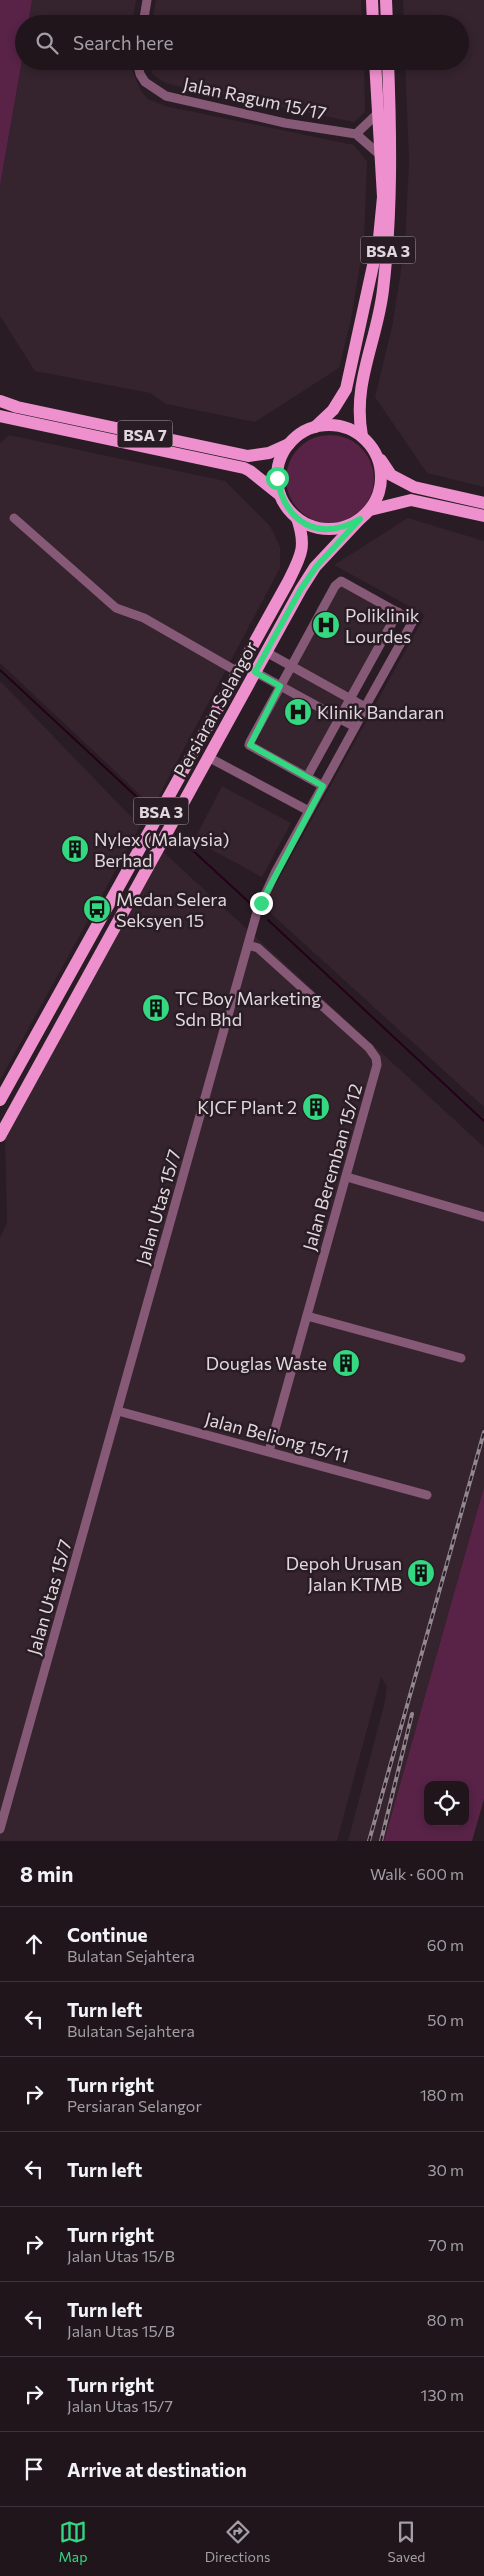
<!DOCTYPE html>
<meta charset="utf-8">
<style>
body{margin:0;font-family:Commissioner,sans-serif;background:#271e24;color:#f1f3f6}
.controls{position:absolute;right:15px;bottom:15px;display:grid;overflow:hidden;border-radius:10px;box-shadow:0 2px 8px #0003}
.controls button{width:45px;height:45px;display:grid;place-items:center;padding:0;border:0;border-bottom:1px solid #3c343a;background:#1f151b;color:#f1f3f6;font:25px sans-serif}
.stop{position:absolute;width:15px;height:15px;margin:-11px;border:4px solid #34d881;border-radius:50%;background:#fff}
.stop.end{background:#34d881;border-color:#fff;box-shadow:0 1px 5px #0008}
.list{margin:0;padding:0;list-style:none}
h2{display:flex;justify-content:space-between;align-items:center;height:65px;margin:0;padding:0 20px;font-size:21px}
h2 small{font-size:16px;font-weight:400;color:#a19fa3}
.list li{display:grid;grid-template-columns:32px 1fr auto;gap:15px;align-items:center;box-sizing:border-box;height:75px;padding:0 20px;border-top:1px solid #3c343a}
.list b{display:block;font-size:19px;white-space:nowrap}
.list p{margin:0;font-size:16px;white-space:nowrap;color:#a19fa3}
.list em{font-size:16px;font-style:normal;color:#a19fa3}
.icon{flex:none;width:28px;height:28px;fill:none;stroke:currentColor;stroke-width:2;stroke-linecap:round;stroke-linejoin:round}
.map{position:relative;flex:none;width:484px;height:1841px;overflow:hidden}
.search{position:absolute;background:#1f151b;box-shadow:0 2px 8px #0003;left:15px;right:15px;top:15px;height:55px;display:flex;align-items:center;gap:12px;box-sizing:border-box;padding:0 18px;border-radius:28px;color:#a19fa3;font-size:19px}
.sheet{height:665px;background:#1f151b}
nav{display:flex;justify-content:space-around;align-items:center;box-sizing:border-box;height:70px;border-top:1px solid #3c343a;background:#1f151b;font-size:14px;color:#a19fa3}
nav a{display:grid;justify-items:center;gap:2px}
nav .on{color:#34d881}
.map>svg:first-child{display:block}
.built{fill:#35232e}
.green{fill:#582347;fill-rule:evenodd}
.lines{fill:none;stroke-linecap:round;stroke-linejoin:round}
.stream{stroke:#24001a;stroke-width:2}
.street{stroke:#865976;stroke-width:9}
.primary{stroke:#ee90ce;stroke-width:12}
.rail-casing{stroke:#92878e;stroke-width:4}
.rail{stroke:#291c24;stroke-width:2;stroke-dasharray:5.5;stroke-linecap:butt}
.route{stroke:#34d881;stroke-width:6}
.labels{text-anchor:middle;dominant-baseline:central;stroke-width:5;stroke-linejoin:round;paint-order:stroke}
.shield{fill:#291c24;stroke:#aaa0a6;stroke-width:1}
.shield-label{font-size:16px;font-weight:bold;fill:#e1d8de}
.street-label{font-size:18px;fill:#e1d8de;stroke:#291c24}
.poi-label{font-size:18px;fill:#e1d8de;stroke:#291c24;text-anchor:start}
</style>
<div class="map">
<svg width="484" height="1841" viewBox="0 0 484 1841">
<rect width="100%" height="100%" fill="#291c24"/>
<g class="built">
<path d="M 32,0 L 136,0 L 132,24 L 28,24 Z"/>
<path d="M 156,0 L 361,0 L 362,24 L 152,24 Z"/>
<path d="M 403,0 L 484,0 L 484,487 L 427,473 L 375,397 L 392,327 L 405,245 L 409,161 L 405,61 L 460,61 L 460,24 L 404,24 Z"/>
<path d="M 24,49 L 24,61 L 128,61 L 141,91 L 148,99 L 165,106 L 354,145 L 367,161 L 364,241 L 351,319 L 339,368 L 255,422 L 166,404 L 150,393 L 35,371 L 0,316 L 0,186 Z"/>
<path d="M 148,61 L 364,61 L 365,112 L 354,122 L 172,85 L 160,80 L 152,73 Z"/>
<path d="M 9,435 L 225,481 L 270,526 L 280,547 L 280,568 L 153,807 L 0,663 L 0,443 Z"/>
<path d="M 408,518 L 484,541 L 484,1107 L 266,909 L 270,895 L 425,615 L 334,565 Z"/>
<path d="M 341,585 L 394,613 L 305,773 L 252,743 Z"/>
<path d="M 0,681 L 140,826 L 0,1080 Z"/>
<path d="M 222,786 L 291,823 L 262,877 L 194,840 Z"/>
<path d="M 160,849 L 484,1147 L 484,1487 L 384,1841 L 348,1841 L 385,1701 L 387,1686 L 381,1677 L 337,1841 L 0,1841 L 0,1238 L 7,1222 L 5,1136 Z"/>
</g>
<g class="green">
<path d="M 0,0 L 32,0 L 28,24 L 24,24 L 24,49 L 0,186 Z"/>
<circle cx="330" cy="479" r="44"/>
<path d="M 484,1487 L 484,1799 L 472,1841 L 384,1841 ZM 428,1785 L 465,1785 L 465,1822 L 428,1822 Z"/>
</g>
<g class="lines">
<g class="stream">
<path d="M 0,670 L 154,813"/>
<path d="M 176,835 L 252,905"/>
<path d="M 268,920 L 484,1121"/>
</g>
<g class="street">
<path d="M 143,24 L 147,0"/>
<path d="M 137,61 L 140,74 L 145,82 L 166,96 L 285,123 L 356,134 L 380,155"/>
<path d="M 356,134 L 378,113"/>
<path d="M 14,518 L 116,608 L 144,618 L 238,672"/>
<path d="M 266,652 L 365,707"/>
<path d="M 255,672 L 355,727"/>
<path d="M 208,757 L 309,811"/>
<path d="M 307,777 L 398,612"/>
<path d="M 248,945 L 258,948 L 369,1048 L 376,1058 L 377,1065 L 269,1451"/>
<path d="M 347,1177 L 484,1217"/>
<path d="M 307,1316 L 461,1358"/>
<path d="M 118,1411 L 427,1495"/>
<path d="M 0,1829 L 257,912 L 276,871 L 360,718 L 365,707 L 413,621 L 341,581 L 335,586 L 250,742 L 249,745 L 323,786"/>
</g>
<g class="primary">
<path d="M 372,0 L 373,24"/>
<path d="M 386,0 L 387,24"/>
<path d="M 0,401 L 17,407 L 248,456 L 269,453 L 289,444"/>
<path d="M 0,416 L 244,468 L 250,471 L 280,495"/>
<circle cx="329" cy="477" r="52"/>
<path d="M 315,427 L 333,410 L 346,389 L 379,238 L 383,197 L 375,61"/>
<path d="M 362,436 C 352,383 377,342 383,290 C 392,214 391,138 388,61"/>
<path d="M 381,460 L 391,475 L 414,487 L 484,503"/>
<path d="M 370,510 L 411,500 L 484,516"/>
<path d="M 0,1100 L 288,582 C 301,556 307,547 297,518"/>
<path d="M 0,1136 L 301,589 L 315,567 L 360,519"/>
</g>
<g class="rail-casing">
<g id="rail">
<path d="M 369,1841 L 484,1432"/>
<path d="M 381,1841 L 412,1714"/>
</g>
</g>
<use href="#rail" class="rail"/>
</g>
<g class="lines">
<path class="route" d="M 261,903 L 323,786 L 250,745 L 280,686 L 255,672 L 301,589 L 316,567 L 360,519 C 318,543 285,522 277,478"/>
</g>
<defs>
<g id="hospital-disc" transform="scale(1.4375)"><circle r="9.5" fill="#34d881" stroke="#291c24"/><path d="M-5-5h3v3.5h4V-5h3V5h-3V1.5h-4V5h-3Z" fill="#111"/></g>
<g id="building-disc" transform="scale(1.4375)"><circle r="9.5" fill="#34d881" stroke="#291c24"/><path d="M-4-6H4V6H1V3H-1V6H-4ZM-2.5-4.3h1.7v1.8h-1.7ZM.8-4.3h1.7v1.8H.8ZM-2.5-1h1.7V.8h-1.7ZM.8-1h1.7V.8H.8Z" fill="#111"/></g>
<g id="bus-disc" transform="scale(1.4375)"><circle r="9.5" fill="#34d881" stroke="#291c24"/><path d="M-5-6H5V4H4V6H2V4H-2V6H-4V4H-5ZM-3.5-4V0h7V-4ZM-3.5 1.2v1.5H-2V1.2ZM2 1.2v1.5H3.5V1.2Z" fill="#111"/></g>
</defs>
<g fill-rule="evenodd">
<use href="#hospital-disc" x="326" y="625"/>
<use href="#hospital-disc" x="298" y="712"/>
<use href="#building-disc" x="75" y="849"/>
<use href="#bus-disc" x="97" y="909"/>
<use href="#building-disc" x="156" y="1008"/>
<use href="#building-disc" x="316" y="1107"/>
<use href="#building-disc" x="346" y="1363"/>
<use href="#building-disc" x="421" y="1573"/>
</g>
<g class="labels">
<g class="shield">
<rect x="360.5" y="236.5" width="55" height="27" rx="4"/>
<rect x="117.5" y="420.5" width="55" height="27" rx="4"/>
<rect x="133.5" y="797.5" width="55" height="27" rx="4"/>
</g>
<g class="shield-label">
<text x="388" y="250">BSA 3</text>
<text x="145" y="434">BSA 7</text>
<text x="161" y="811">BSA 3</text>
</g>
<g class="street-label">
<text transform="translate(255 98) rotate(12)">Jalan Ragum 15/17</text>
<text transform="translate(215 709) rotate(-61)">Persiaran Selangor</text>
<text transform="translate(332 1167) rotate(-74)">Jalan Beremban 15/12</text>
<text transform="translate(158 1207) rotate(-74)">Jalan Utas 15/7</text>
<text transform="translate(277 1437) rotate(15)">Jalan Beliong 15/11</text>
<text transform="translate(49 1597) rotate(-74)">Jalan Utas 15/7</text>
</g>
<g class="poi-label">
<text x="345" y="615">Poliklinik<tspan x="345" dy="21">Lourdes</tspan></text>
<text x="317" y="712">Klinik Bandaran</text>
<text x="94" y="839">Nylex (Malaysia)<tspan x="94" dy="21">Berhad</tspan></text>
<text x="116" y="899">Medan Selera<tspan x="116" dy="21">Seksyen 15</tspan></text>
<text x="175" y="998">TC Boy Marketing<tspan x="175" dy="21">Sdn Bhd</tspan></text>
<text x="297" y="1107" text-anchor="end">KJCF Plant 2</text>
<text x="327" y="1363" text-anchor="end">Douglas Waste</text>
<text x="402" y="1563" text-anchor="end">Depoh Urusan<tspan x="402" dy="21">Jalan KTMB</tspan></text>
</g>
</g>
</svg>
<div class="controls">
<button><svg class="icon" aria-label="locate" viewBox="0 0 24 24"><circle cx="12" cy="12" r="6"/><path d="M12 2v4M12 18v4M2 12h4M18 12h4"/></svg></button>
</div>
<div class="stop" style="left:277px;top:478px"></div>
<div class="stop end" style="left:261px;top:903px"></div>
<div class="search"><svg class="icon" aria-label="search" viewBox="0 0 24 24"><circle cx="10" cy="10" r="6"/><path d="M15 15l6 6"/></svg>Search here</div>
</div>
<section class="sheet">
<h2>8 min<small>Walk · 600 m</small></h2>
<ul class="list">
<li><svg class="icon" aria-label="ahead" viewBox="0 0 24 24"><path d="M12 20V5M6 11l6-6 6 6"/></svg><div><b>Continue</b><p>Bulatan Sejahtera</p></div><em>60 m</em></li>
<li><svg class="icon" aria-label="left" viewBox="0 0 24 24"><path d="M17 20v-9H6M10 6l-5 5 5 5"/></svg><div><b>Turn left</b><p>Bulatan Sejahtera</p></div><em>50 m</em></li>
<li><svg class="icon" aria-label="right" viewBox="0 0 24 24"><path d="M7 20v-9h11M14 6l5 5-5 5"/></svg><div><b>Turn right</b><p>Persiaran Selangor</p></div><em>180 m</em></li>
<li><svg class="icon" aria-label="left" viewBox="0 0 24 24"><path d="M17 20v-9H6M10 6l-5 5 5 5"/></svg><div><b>Turn left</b></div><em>30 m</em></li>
<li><svg class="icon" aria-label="right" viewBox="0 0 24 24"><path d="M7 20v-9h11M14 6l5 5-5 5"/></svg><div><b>Turn right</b><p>Jalan Utas 15/B</p></div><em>70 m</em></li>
<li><svg class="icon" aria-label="left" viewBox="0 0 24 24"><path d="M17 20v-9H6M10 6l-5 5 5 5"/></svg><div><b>Turn left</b><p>Jalan Utas 15/B</p></div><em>80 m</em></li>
<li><svg class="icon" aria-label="right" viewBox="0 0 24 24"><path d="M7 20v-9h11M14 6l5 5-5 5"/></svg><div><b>Turn right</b><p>Jalan Utas 15/7</p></div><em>130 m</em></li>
<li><svg class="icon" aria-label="arrive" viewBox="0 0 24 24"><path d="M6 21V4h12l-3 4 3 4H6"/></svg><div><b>Arrive at destination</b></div></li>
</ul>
</section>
<nav>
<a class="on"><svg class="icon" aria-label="map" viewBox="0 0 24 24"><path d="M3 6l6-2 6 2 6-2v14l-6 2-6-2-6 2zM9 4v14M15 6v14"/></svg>Map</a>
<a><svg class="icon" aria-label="directions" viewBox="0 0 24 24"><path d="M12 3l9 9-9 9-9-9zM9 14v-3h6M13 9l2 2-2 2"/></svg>Directions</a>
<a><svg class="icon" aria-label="saved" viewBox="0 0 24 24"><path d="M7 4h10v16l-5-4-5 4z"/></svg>Saved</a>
</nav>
